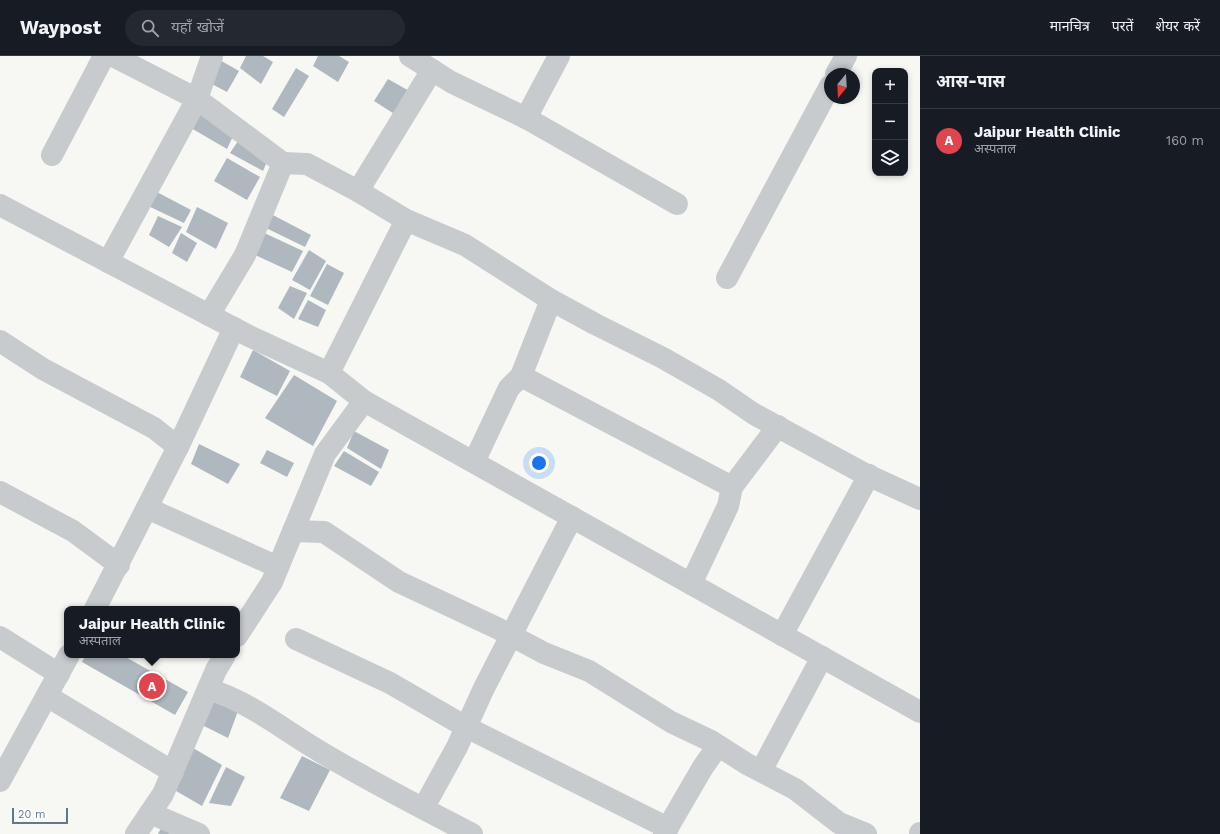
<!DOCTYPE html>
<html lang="hi">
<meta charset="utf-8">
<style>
body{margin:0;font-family:"Work Sans","Noto Sans Devanagari",sans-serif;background:#242831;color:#f1f3f6}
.controls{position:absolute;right:12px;top:12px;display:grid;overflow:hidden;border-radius:8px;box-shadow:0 2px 6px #0003}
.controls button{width:36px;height:36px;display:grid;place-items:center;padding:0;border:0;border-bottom:1px solid #363941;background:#171b24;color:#f1f3f6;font:20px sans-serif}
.compass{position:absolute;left:824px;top:12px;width:36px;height:36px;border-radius:50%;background:#171b24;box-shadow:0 2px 6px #0003;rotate:198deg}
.scale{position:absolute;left:12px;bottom:10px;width:56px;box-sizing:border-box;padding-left:4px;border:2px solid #637788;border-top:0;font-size:11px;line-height:14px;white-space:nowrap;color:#637788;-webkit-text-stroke:3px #fff;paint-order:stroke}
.you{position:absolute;left:539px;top:407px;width:14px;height:14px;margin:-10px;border:3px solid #fff;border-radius:50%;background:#1a73e8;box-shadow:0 0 0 6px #1a73e833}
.badge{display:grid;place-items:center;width:26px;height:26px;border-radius:50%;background:#f54d16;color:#fff;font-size:13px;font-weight:700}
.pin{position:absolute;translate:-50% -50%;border:2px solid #fff;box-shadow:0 1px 4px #0006}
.popup{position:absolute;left:64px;top:550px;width:176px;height:52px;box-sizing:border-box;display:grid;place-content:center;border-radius:8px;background:#171b24;filter:drop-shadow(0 1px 3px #0005);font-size:13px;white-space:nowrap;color:#9ea1a6}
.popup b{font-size:15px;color:#f1f3f6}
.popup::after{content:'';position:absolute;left:50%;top:100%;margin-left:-8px;border:8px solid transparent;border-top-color:#171b24}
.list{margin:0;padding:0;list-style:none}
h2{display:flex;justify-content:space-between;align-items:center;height:52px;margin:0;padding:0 16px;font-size:17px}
h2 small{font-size:13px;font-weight:400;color:#9ea1a6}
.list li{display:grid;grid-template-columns:26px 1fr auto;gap:12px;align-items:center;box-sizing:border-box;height:64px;padding:0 16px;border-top:1px solid #363941}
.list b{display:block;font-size:15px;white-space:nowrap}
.list p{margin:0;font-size:13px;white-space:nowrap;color:#9ea1a6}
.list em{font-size:13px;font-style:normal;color:#9ea1a6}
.icon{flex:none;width:22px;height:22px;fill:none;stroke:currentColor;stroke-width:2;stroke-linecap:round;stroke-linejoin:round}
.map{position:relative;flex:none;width:920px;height:778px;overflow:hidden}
header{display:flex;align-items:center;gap:24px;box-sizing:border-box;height:56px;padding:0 20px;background:#171b24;border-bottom:1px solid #363941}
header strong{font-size:19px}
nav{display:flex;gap:22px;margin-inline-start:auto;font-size:14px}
.search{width:280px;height:36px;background:#242831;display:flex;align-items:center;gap:10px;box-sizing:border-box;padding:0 14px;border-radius:22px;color:#9ea1a6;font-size:15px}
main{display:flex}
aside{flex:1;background:#171b24}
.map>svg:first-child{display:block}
.building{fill:#afb8be}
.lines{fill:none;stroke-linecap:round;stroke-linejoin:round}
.street{stroke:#c7cbce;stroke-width:22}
</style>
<header>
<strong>Waypost</strong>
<div class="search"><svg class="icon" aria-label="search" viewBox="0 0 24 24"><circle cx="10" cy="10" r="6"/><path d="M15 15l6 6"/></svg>यहाँ खोजें</div>
<nav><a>मानचित्र</a><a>परतें</a><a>शेयर करें</a></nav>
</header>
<main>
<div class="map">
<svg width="920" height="778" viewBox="0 0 920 778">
<rect width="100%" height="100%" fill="#f7f7f4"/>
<g class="building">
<path d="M 246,0 L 263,0 L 273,6 L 261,28 L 240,12 Z"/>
<path d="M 318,0 L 339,0 L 349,6 L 338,26 L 313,10 Z"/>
<path d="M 218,3 L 239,15 L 227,36 L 206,25 Z"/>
<path d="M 296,12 L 309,20 L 284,61 L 272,53 Z"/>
<path d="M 388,23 L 411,36 L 396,59 L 374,45 Z"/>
<path d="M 199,54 L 235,76 L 227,93 L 191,72 Z"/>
<path d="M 240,82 L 269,101 L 263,115 L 230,97 Z"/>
<path d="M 227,102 L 260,121 L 247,144 L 214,125 Z"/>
<path d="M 153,134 L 191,154 L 184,167 L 146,149 Z"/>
<path d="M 197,151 L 228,167 L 216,193 L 186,176 Z"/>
<path d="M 271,158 L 311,179 L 305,191 L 264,171 Z"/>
<path d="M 158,160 L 182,171 L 169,191 L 149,179 Z"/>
<path d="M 260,175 L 303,195 L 292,216 L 253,198 Z"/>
<path d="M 181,177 L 197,187 L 187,206 L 172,197 Z"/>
<path d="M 309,194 L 326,205 L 310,234 L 292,224 Z"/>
<path d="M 327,208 L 344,217 L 328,249 L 310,240 Z"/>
<path d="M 290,230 L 307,237 L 294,263 L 278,252 Z"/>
<path d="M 308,244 L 326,254 L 318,271 L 298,263 Z"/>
<path d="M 253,294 L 290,315 L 277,340 L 240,321 Z"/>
<path d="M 294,319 L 337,345 L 313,390 L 265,362 Z"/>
<path d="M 354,375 L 389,394 L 381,413 L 347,392 Z"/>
<path d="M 199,388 L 240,408 L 228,428 L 191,408 Z"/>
<path d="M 267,394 L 294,407 L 287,421 L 260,407 Z"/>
<path d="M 344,395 L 379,416 L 371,430 L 334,410 Z"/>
<path d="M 86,599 L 122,599 L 188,636 L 175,659 L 82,606 Z"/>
<path d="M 214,644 L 238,655 L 228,682 L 200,668 Z"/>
<path d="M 193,692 L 222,709 L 202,750 L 171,732 Z"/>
<path d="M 302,700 L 330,714 L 309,755 L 280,742 Z"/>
<path d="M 226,711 L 245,721 L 231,750 L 209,747 Z"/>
<path d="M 161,772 L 171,778 L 158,778 Z"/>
</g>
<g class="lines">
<g class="street">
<path d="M 212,0 L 197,43 L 283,107"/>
<path d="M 410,0 L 451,26 L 526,62 L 559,0"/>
<path d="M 836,18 L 846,0"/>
<path d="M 526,62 L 677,148"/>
<path d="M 52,99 L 104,0"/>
<path d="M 358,135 L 432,14"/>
<path d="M 0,149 L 249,280 L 329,317 L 364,345 L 920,656"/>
<path d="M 108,206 L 197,43 L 113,0"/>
<path d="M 727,222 L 830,30"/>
<path d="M 209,259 L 245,199 L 283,107 L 307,108 L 358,135 L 406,164 L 465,189 L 551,244 L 595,268 L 663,302 L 719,334 L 754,358 L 863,417 L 920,443"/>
<path d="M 0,285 L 43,313 L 154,372 L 178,391"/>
<path d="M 329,317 L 406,164"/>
<path d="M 521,320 L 732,431"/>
<path d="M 474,406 L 509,332 L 521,320 L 551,244"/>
<path d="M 0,436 L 73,475 L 119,509"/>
<path d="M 147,452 L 278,511"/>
<path d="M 293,475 L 324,476 L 399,526 L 497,572 L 544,597 L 589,615 L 671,666 L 711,685 L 747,708 L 795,733 L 839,767 L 866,778"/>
<path d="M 691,528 L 728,450 L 732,431 L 778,370"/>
<path d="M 95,553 L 178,391 L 234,272"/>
<path d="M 782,579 L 869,419"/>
<path d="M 237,580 L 272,526 L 325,398 L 364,345"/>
<path d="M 0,581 L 59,618"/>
<path d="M 296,583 L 390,627 L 466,671 L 668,772"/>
<path d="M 208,633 C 247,645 277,669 311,690 C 363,722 418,750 472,778"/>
<path d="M 47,640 L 173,716"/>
<path d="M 761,715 L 822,601"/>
<path d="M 0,725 L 69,599"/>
<path d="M 424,751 L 457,691 L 484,632 L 572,461"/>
<path d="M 150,757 L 199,778"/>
<path d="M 136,778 L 163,738 L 216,614 L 225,599"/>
<path d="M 664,778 L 703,711 L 718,690"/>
<path d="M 920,778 L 920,777"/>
</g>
</g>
</svg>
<div class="controls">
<button>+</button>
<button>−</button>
<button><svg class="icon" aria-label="layers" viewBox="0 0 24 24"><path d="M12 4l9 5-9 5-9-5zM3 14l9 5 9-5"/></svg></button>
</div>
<svg class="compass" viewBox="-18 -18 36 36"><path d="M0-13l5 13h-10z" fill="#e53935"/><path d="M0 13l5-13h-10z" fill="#9ea1a6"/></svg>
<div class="scale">20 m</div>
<div class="you"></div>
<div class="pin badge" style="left:152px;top:630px;background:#e0444e">A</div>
<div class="popup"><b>Jaipur Health Clinic</b>अस्पताल</div>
</div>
<aside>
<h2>आस-पास<small></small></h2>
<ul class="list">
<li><span class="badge" style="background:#e0444e">A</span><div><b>Jaipur Health Clinic</b><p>अस्पताल</p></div><em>160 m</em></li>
</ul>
</aside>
</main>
